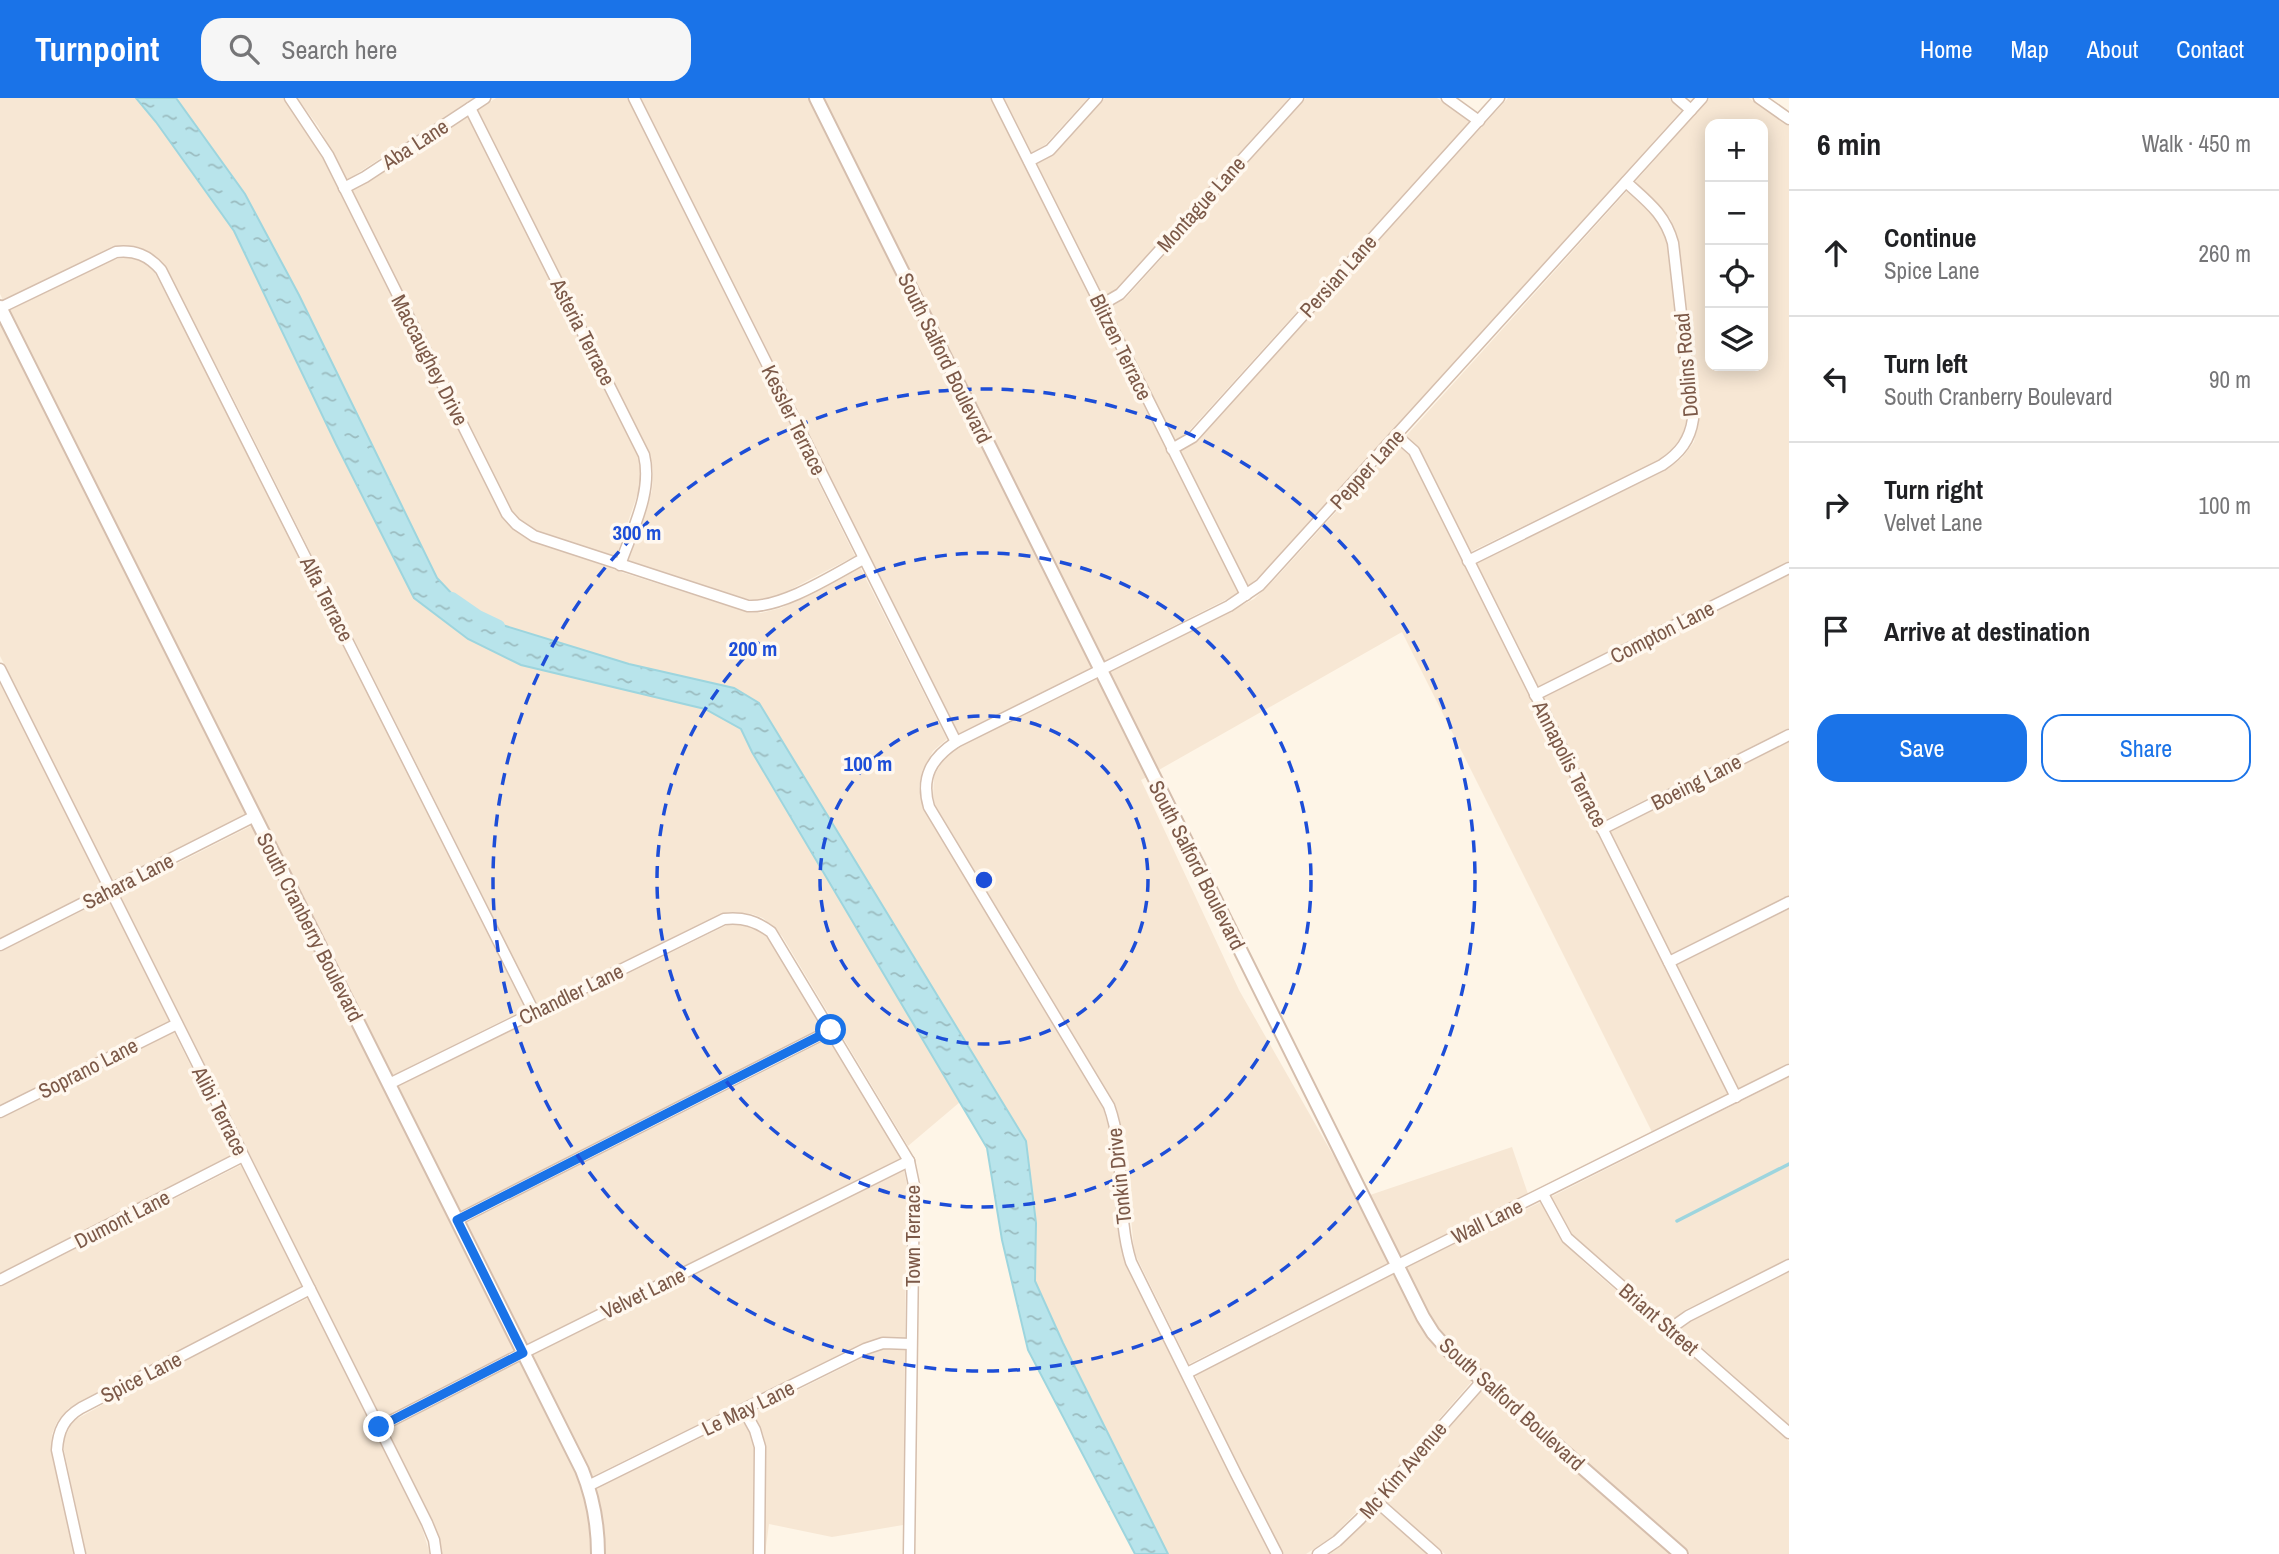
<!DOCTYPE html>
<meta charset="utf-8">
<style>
body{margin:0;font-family:"Archivo Narrow",sans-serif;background:#f6f6f6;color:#202124}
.controls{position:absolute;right:21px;top:21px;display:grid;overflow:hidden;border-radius:14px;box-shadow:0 4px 18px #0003}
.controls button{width:63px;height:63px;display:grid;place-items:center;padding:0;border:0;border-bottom:2px solid #e0e0e0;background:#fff;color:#202124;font:35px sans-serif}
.stop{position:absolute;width:21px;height:21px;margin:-16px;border:5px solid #1a73e8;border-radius:50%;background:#fff}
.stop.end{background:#1a73e8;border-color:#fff;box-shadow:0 2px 7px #0008}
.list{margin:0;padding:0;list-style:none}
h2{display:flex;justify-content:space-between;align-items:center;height:91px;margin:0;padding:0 28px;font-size:30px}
h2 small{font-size:23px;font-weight:400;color:#757577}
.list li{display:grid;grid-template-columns:46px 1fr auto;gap:21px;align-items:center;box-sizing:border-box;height:126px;padding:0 28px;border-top:2px solid #e0e0e0}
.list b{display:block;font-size:26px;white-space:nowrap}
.list p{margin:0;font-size:23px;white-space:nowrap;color:#757577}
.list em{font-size:23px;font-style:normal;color:#757577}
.actions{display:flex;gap:14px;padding:21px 28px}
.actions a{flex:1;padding:16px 0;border:2px solid #1a73e8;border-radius:21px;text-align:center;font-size:24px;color:#1a73e8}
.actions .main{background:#1a73e8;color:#fff}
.icon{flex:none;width:38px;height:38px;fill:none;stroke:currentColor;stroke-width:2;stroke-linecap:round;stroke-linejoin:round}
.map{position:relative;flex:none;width:1789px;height:1456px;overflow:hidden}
header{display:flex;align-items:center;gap:42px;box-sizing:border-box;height:98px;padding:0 35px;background:#1a73e8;color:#fff}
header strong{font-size:33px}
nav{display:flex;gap:38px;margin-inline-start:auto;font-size:24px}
.search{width:490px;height:63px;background:#f6f6f6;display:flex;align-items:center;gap:18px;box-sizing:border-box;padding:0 24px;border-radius:21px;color:#757577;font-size:26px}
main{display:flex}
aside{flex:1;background:#fff}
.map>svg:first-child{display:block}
.residential{fill:#f7e7d4;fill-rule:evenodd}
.water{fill:url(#water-ripples);stroke:#9dd5de;stroke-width:2}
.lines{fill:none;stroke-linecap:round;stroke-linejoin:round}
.stream{stroke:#9dd5de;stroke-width:3.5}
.canal{stroke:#b8e4eb;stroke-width:12}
.minor-casing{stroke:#d5bead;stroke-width:13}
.tertiary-casing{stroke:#d5bead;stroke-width:16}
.minor{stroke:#fff;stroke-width:10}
.tertiary{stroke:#fff;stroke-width:12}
.route{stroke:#1a73e8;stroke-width:9}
.ring{fill:none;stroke:#1d4ed8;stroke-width:3.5;stroke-dasharray:12 9}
.labels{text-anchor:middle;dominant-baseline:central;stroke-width:7;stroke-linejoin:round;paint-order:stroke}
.street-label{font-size:21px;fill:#7c5948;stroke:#fff8ef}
.centre{fill:#1d4ed8;stroke:#fff8ef;stroke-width:3.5}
.ring-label{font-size:21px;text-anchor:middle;font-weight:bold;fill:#1d4ed8;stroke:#fff8ef;stroke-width:7;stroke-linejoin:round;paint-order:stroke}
</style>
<header>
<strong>Turnpoint</strong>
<div class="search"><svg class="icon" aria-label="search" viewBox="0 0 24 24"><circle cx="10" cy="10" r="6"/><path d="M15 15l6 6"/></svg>Search here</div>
<nav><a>Home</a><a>Map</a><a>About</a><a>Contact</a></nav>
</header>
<main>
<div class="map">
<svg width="1789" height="1456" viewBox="0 0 1789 1456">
<defs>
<pattern id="water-ripples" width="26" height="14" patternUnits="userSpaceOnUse" patternTransform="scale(1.75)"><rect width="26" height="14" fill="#b8e4eb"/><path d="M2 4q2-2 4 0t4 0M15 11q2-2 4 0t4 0" fill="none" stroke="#9bbcc0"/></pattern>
</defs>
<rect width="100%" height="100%" fill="#fef5e7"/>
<g class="residential">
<path d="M 0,0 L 136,0 L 156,24 L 234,133 L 336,346 L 414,500 L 621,590 L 705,611 L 741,631 L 752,654 L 960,1004 L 908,1048 L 782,838 L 763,820 L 752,816 L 730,814 L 721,816 L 537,906 L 228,290 L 165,169 L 151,155 L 139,149 L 115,148 L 3,202 L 0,196 Z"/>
<path d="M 176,0 L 283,0 L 322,59 L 502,418 L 511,429 L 524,439 L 624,475 L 748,514 L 761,515 L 781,510 L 860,469 L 947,641 L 933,653 L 922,673 L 919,689 L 923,710 L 1103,1010 L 1111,1037 L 1119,1134 L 1126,1166 L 1230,1378 L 1271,1456 L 1168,1456 L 1063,1245 L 1035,1183 L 1036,1125 L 1026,1043 L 797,669 L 733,590 L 629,566 L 473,518 L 437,480 L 299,197 L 245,96 Z"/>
<path d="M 297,0 L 474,0 L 347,82 L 318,28 Z"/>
<path d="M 496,0 L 628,0 L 855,458 L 776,499 L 759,503 L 743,500 L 628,463 L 652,393 L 653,374 L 650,356 L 478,12 Z"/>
<path d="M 641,0 L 809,0 L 1092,569 L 958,636 Z"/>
<path d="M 822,0 L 991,0 L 1239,495 L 1102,564 Z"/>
<path d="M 1004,0 L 1088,0 L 1045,47 L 1031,55 Z"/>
<path d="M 1105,0 L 1289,0 L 1116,192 L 1103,199 L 1037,66 L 1054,56 Z"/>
<path d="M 1306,0 L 1437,0 L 1470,23 L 1188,334 L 1175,342 L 1109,210 L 1125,201 Z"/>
<path d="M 1508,0 L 1669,0 L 1682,12 L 1266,473 L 1248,488 L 1180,353 L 1197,343 Z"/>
<path d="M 1710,0 L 1749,0 L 1789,28 L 1789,463 L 1537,589 L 1476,466 L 1666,372 L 1682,360 L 1694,344 L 1699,321 L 1679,144 L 1670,120 L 1635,84 ZM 1763,26 L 1763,268 L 1710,268 L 1710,26 Z"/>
<path d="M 468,18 L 638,358 L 641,374 L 640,389 L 616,459 L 536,433 L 520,422 L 512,413 L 352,93 Z"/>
<path d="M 1627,93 L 1656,120 L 1664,133 L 1667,145 L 1687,320 L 1682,338 L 1672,351 L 1659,362 L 1470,454 L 1419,351 L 1406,338 Z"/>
<path d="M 129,159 L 144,164 L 155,175 L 217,294 L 526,911 L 391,978 L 8,213 L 112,162 Z"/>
<path d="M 0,222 L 247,716 L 113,784 L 0,558 Z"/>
<path d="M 1398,346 L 1409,356 L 1728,996 L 1652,1034 L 1402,534 L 1157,673 L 1108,575 L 1254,501 L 1275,481 Z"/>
<path d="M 1789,477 L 1789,630 L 1605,722 L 1543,600 Z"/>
<path d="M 1097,580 L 1147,679 L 1141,682 L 1239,892 L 1358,1101 L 1390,1164 L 1189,1266 L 1134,1154 L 1124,1037 L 1115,1006 L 935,707 L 933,699 L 934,678 L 945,659 L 959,649 Z"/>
<path d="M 0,584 L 103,789 L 0,840 Z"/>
<path d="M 1789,644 L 1789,798 L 1671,856 L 1610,734 Z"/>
<path d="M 253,727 L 515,1252 L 382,1321 L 119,795 Z"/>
<path d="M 108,800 L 169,923 L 0,1007 L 0,854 Z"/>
<path d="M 1789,811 L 1789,965 L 1738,991 L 1677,867 Z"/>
<path d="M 727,827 L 743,827 L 757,831 L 767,838 L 823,929 L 459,1114 L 397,989 Z"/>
<path d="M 174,934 L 235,1056 L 0,1175 L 0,1021 Z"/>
<path d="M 830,940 L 901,1060 L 526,1247 L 465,1125 Z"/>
<path d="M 1789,979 L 1789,1161 L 1685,1212 L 1671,1223 L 1572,1136 L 1551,1099 Z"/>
<path d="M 1512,1049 L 1528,1096 L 1401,1159 L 1370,1097 Z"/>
<path d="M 241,1067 L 302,1189 L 69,1310 L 57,1324 L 52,1336 L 51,1353 L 74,1456 L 0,1456 L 0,1189 Z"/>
<path d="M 904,1072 L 907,1087 L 905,1240 L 882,1239 L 862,1246 L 591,1379 L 531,1258 Z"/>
<path d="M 1541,1104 L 1562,1142 L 1587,1167 L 1789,1343 L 1789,1456 L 1690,1456 L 1453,1249 L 1438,1232 L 1406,1170 Z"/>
<path d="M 1789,1174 L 1789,1327 L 1681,1231 L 1692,1223 Z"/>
<path d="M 1396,1175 L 1429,1239 L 1473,1282 L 1371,1399 L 1332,1439 L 1306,1456 L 1284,1456 L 1241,1374 L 1195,1277 Z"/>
<path d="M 308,1200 L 421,1427 L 430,1456 L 86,1456 L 64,1352 L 64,1341 L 73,1323 L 153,1279 Z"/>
<path d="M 884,1251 L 905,1252 L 903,1427 L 832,1439 L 769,1426 L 765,1456 L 766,1349 L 763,1336 L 752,1315 L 868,1257 Z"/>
<path d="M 521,1263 L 583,1389 L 589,1418 L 591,1456 L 442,1456 L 439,1441 L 433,1423 L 387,1332 Z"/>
<path d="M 1483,1291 L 1672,1456 L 1445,1456 L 1385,1403 Z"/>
<path d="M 742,1320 L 750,1334 L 754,1349 L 753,1456 L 604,1456 L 601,1417 L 595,1391 Z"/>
<path d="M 1377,1412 L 1428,1456 L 1330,1456 L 1341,1448 Z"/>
</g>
<path class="water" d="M 136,0 L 176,0 L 245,96 L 299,197 L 437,480 L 473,518 L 629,566 L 734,590 L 759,605 L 1026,1043 L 1036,1125 L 1035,1183 L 1063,1245 L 1168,1456 L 1135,1456 L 1028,1252 L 1002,1142 L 987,1050 L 752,654 L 741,631 L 705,611 L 521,567 L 468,541 L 414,500 L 336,346 L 234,133 L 156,24 Z"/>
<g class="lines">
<path class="stream" d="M 1677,1123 L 1789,1066"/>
<path class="canal" d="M 452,500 L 478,518 L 499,528"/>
<g class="minor-casing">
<g id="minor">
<path d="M 290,0 L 328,57 L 507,416 L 516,426 L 534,438 L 748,508 C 782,510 832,478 863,461"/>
<path d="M 634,0 L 956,644"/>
<path d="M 997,0 L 1246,497"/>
<path d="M 1447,0 L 1479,23"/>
<path d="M 1677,0 L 1691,12"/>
<path d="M 1759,0 L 1789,21"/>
<path d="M 470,10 L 644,357 C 653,394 632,432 620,467"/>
<path d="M 1029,63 L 1050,52 L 1097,0"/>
<path d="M 344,90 L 365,79 L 485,0"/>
<path d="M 1101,207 L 1120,196 L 1298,0"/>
<path d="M 0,210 L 116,154 C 135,152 148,157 161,172 L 534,914"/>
<path d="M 1397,338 L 1414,353 L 1736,999"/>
<path d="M 1172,351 L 1193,339 L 1499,0"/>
<path d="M 1468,463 L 1662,367 C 1680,355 1690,342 1693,321 L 1673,145 C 1665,116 1648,104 1626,84"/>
<path d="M 0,571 L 427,1425 L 434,1442 L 436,1456"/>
<path d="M 1535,597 L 1789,470"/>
<path d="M 1602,731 L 1789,637"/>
<path d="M 0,847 L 255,718"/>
<path d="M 1669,864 L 1789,804"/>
<path d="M 389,986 L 724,821 C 743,819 756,823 771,834 L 909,1063 L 914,1087 L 909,1456"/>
<path d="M 0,1014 L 177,926"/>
<path d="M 1543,1096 L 1567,1140 L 1789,1335"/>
<path d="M 457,1122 L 831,932"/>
<path d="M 0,1182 L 243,1058"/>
<path d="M 1671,1230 L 1688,1218 L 1789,1167"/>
<path d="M 1187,1275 L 1398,1167 L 1789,972"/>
<path d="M 744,1312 L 755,1332 L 760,1349 L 759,1456"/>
<path d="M 379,1329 L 523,1255 L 909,1063"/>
<path d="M 588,1388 L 865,1251 L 883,1245 L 911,1246"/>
<path d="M 1376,1403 L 1436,1456"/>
<path d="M 80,1456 L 57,1352 C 58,1333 64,1320 81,1310 L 310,1191"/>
<path d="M 1277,1456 L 1236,1376 L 1131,1164 C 1115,1113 1127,1058 1109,1008 L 929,709 C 920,679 932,660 956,644 L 1229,508 L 1260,487 L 1702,0"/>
<path d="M 1318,1456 L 1337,1443 L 1360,1421 L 1482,1283"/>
</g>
</g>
<g class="tertiary-casing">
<g id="tertiary">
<path d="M 816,0 L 1423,1219 L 1433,1235 L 1449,1253 L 1681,1456"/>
<path d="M 0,209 L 582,1372 C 593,1399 598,1427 598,1456"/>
</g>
</g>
<use href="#minor" class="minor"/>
<use href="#tertiary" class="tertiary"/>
</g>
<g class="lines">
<path class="route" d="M 379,1329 L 523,1255 L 457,1122 L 831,932"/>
</g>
<g class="ring">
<circle cx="984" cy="782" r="164"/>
<circle cx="984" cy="782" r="327"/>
<circle cx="984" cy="782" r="491"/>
</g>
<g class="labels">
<g class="street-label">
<text transform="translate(415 46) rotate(-33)">Aba Lane</text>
<text transform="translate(1201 106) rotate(-48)">Montague Lane</text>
<text transform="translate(1338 178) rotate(-48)">Persian Lane</text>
<text transform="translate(583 234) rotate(63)">Asteria Terrace</text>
<text transform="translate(1121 249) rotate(64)">Blitzen Terrace</text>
<text transform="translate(945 260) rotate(64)">South Salford Boulevard</text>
<text transform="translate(430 262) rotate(63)">Maccaughey Drive</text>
<text transform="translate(1686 267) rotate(-95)">Doblins Road</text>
<text transform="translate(794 322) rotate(64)">Kessler Terrace</text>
<text transform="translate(1367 371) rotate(-48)">Pepper Lane</text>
<text transform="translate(327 501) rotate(63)">Alfa Terrace</text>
<text transform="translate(1662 534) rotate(-27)">Compton Lane</text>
<text transform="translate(1570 666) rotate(63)">Annapolis Terrace</text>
<text transform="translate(1696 684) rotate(-27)">Boeing Lane</text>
<text transform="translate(1197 767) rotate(63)">South Salford Boulevard</text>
<text transform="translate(128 783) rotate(-27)">Sahara Lane</text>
<text transform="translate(310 829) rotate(63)">South Cranberry Boulevard</text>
<text transform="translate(571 896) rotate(-26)">Chandler Lane</text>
<text transform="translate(88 970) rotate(-27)">Soprano Lane</text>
<text transform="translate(220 1013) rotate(63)">Alibi Terrace</text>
<text transform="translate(1119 1078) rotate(-96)">Tonkin Drive</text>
<text transform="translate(122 1121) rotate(-27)">Dumont Lane</text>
<text transform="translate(1487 1123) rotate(-26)">Wall Lane</text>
<text transform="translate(912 1138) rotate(-90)">Town Terrace</text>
<text transform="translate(643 1195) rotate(-26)">Velvet Lane</text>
<text transform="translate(1659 1221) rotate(41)">Briant Street</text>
<text transform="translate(141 1279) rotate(-27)">Spice Lane</text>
<text transform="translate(1512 1306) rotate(42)">South Salford Boulevard</text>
<text transform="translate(748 1310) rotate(-26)">Le May Lane</text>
<text transform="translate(1403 1372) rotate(-49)">Mc Kim Avenue</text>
</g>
</g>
<circle cx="984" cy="782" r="10" class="centre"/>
<g class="ring-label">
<text x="637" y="442">300 m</text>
<text x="753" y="558">200 m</text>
<text x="868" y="673">100 m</text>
</g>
</svg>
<div class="controls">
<button>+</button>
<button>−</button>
<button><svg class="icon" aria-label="locate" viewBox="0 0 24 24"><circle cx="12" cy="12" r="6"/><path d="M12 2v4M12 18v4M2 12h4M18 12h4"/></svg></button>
<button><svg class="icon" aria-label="layers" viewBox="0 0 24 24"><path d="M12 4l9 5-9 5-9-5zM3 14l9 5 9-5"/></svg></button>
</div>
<div class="stop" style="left:831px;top:932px"></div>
<div class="stop end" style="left:379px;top:1329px"></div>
</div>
<aside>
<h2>6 min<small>Walk · 450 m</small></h2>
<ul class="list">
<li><svg class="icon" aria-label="ahead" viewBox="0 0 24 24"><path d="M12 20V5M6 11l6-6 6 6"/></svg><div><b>Continue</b><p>Spice Lane</p></div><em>260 m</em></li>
<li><svg class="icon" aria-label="left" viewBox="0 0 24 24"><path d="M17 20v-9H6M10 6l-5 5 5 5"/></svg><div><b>Turn left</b><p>South Cranberry Boulevard</p></div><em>90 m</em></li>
<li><svg class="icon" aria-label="right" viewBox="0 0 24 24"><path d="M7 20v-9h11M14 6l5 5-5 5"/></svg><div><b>Turn right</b><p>Velvet Lane</p></div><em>100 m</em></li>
<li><svg class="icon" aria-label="arrive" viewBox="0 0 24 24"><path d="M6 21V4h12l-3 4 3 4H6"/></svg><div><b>Arrive at destination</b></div></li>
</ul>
<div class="actions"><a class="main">Save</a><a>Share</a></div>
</aside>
</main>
